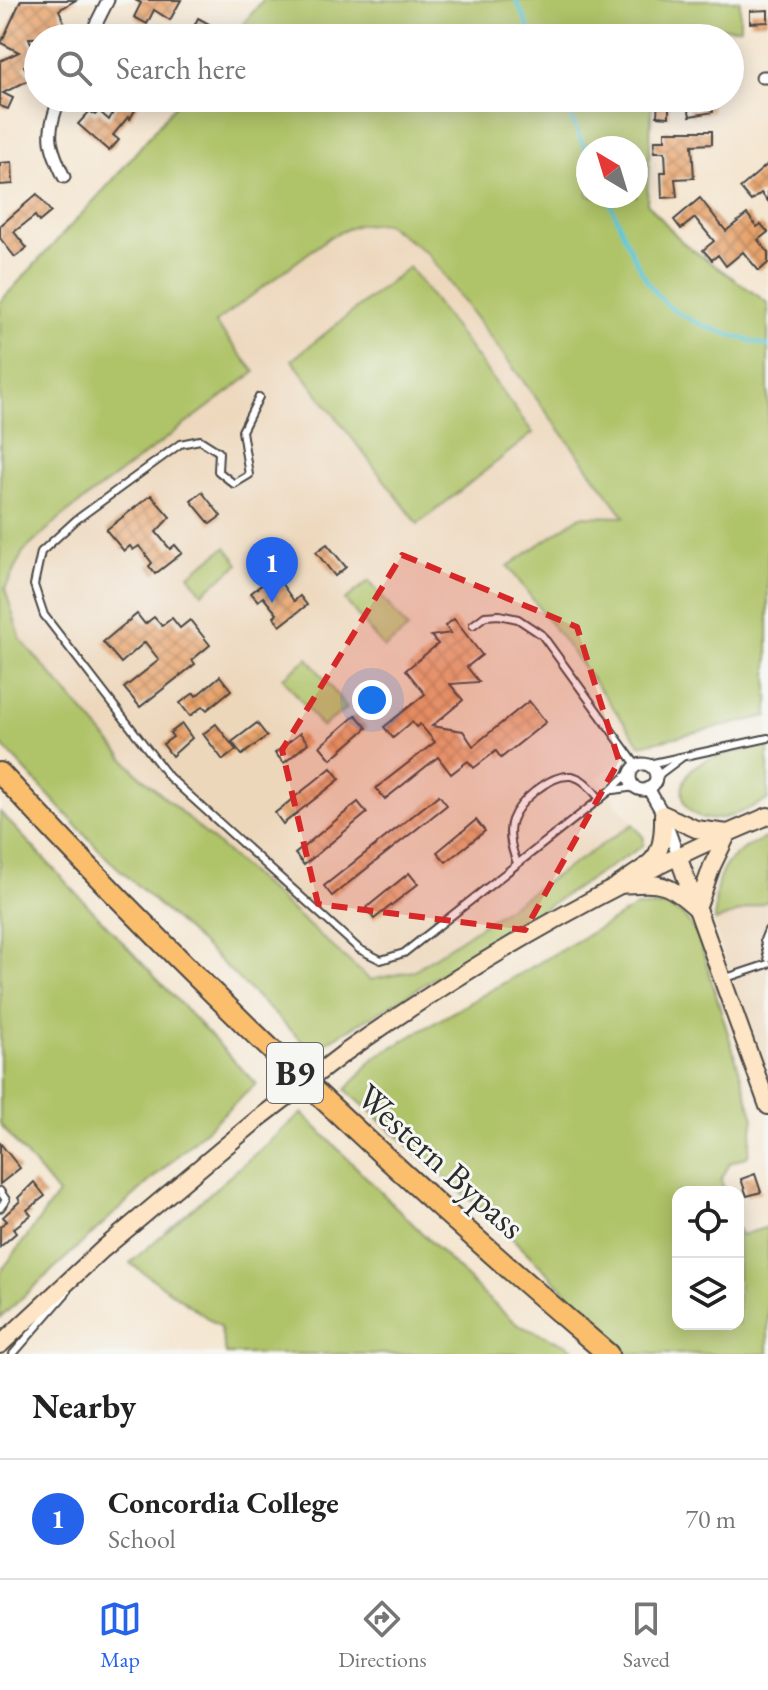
<!DOCTYPE html>
<style>
body{margin:0;font-family:"EB Garamond",serif;background:#f2f2f2;color:#222}
.controls{position:absolute;right:24px;bottom:24px;display:grid;overflow:hidden;border-radius:16px;box-shadow:0 4px 20px #0003}
.controls button{width:72px;height:72px;display:grid;place-items:center;padding:0;border:0;border-bottom:2px solid #e0e0e0;background:#fff;color:#222;font:40px sans-serif}
.compass{position:absolute;left:576px;top:136px;width:72px;height:72px;border-radius:50%;background:#fff;box-shadow:0 4px 20px #0003;rotate:322deg}
.you{position:absolute;left:372px;top:700px;width:28px;height:28px;margin:-20px;border:6px solid #fff;border-radius:50%;background:#1a73e8;box-shadow:0 0 0 12px #1a73e833}
.badge{display:grid;place-items:center;width:52px;height:52px;border-radius:50%;background:#2563eb;color:#fff;font-size:26px;font-weight:700}
.pin{position:absolute;translate:-50% -66px;filter:drop-shadow(0 2px 4px #0008)}
.pin::after{content:'';position:absolute;top:42px;width:28px;height:24px;background:inherit;clip-path:polygon(0 0,100% 0,50% 100%)}
.list{margin:0;padding:0;list-style:none}
h2{display:flex;justify-content:space-between;align-items:center;height:104px;margin:0;padding:0 32px;font-size:34px}
h2 small{font-size:26px;font-weight:400;color:#767676}
.list li{display:grid;grid-template-columns:52px 1fr auto;gap:24px;align-items:center;box-sizing:border-box;height:120px;padding:0 32px;border-top:2px solid #e0e0e0}
.list b{display:block;font-size:30px;white-space:nowrap}
.list p{margin:0;font-size:26px;white-space:nowrap;color:#767676}
.list em{font-size:26px;font-style:normal;color:#767676}
.icon{flex:none;width:44px;height:44px;fill:none;stroke:currentColor;stroke-width:2;stroke-linecap:round;stroke-linejoin:round}
.map{position:relative;flex:none;width:768px;height:1354px;overflow:hidden}
.search{position:absolute;background:#fff;box-shadow:0 4px 20px #0003;left:24px;right:24px;top:24px;height:88px;display:flex;align-items:center;gap:20px;box-sizing:border-box;padding:0 28px;border-radius:44px;color:#767676;font-size:30px}
.sheet{height:224px;background:#fff}
nav{display:flex;justify-content:space-around;align-items:center;box-sizing:border-box;height:112px;border-top:2px solid #e0e0e0;background:#fff;font-size:22px;color:#767676}
nav a{display:grid;justify-items:center;gap:4px}
nav .on{color:#2563eb}
.map>svg:first-child{display:block}
.built{fill:#edd7bb}
.green{fill:#afc368;stroke:#6d774a;stroke-width:2;fill-rule:evenodd}
.lines{fill:none;stroke-linecap:round;stroke-linejoin:round}
.stream{stroke:#5ec7da;stroke-width:4}
.building{fill:url(#building-cross-hatch)}
.lane-casing{stroke:#494744;stroke-width:10}
.street-casing{stroke:#494744;stroke-width:15}
.secondary-casing{stroke:#494744;stroke-width:20}
.highway-casing{stroke:#494744;stroke-width:24}
.lane{stroke:#fff;stroke-width:6}
.street{stroke:#fff;stroke-width:11}
.secondary{stroke:#fde5c5;stroke-width:16}
.highway{stroke:#fabe6d;stroke-width:20}
.secondary-bridge-casing{stroke:#494744;stroke-width:20;stroke-linecap:butt}
.secondary-bridge{stroke:#fde5c5;stroke-width:16}
.marked{fill:#d62828;fill-opacity:0.2;stroke:#d62828;stroke-width:6;stroke-dasharray:16 10;stroke-linejoin:round}
.labels{text-anchor:middle;dominant-baseline:central;stroke-width:6;stroke-linejoin:round;paint-order:stroke}
.shield{fill:#f6f6f2;stroke:#686867;stroke-width:2}
.shield-label{font-size:34px;font-weight:bold;fill:#2b2b2b}
.street-label{font-size:36px;fill:#2b2b2b;stroke:#f6f6f2}
</style>
<div class="map">
<svg width="768" height="1354" viewBox="0 0 768 1354">
<defs>
<pattern id="building-cross-hatch" width="8" height="8" patternUnits="userSpaceOnUse" patternTransform="scale(2)"><rect width="8" height="8" fill="#e8a36c"/><path d="M0 0l8 8M0 8l8-8" fill="none" stroke="#bc8559"/></pattern>
</defs>
<rect width="100%" height="100%" fill="#f6f6f2"/>
<filter id="ink" filterUnits="userSpaceOnUse"><feTurbulence type="fractalNoise" baseFrequency=".0125" numOctaves="2"/><feDisplacementMap in="SourceGraphic" scale="16" xChannelSelector="R" yChannelSelector="G"/><feConvolveMatrix kernelMatrix="1 2 1 2 8 2 1 2 1" color-interpolation-filters="sRGB"/></filter>
<filter id="wash" filterUnits="userSpaceOnUse"><feTurbulence type="fractalNoise" baseFrequency=".006" numOctaves="4" result="noise"/><feDisplacementMap in="SourceGraphic" scale="32" xChannelSelector="R" yChannelSelector="G"/><feGaussianBlur stdDeviation="1.8" result="paint"/><feColorMatrix in="noise" values="0 0 0 0 0 0 0 0 0 0 0 0 0 0 0 0 0 1.4 0 .05"/><feComposite in="paint" operator="in"/></filter>
<g filter="url(#wash)">
<rect width="100%" height="100%" fill="#f4e5cf"/>
<g class="built">
<path d="M 385,223 L 428,254 L 626,518 L 508,566 L 641,745 L 596,778 L 633,824 L 413,971 L 370,980 L 136,772 L 21,640 L 5,589 L 23,552 L 60,518 L 254,372 L 215,324 L 331,236 L 358,225 Z"/>
<path d="M 768,901 L 768,1088 L 717,936 L 715,921 Z"/>
</g>
<g class="green">
<path d="M 263,0 L 740,0 L 740,28 L 656,29 L 655,38 L 231,38 Z"/>
<path d="M 181,98 L 652,98 L 647,203 L 683,243 L 768,303 L 768,716 L 641,745 L 508,566 L 581,516 L 625,517 L 428,254 L 385,223 L 357,225 L 331,236 L 215,323 L 255,372 L 60,518 L 23,552 L 5,589 L 21,640 L 136,772 L 370,980 L 413,971 L 633,824 L 644,838 L 643,846 L 401,999 L 327,1042 L 307,1046 L 218,959 L 107,858 L 0,743 L 0,302 L 113,180 ZM 588,148 L 636,148 L 636,196 L 588,196 Z"/>
<path d="M 409,267 L 533,433 L 418,524 L 292,360 Z"/>
<path d="M 226,547 L 239,564 L 202,593 L 189,575 Z"/>
<path d="M 369,581 L 408,629 L 384,648 L 345,600 Z"/>
<path d="M 308,658 L 347,708 L 322,727 L 283,678 Z"/>
<path d="M 768,746 L 768,800 C 751,807 728,821 709,819 C 676,816 674,775 702,762 C 721,753 747,751 768,746 Z"/>
<path d="M 0,812 L 256,1084 L 0,1318 L 0,1273 L 58,1194 L 0,1124 Z"/>
<path d="M 768,837 L 768,901 L 715,921 C 714,872 723,856 768,837 Z"/>
<path d="M 664,906 L 683,915 L 698,936 L 754,1118 L 748,1156 L 730,1163 L 721,1180 L 725,1192 L 678,1192 L 678,1324 L 738,1324 L 738,1228 L 741,1235 L 768,1227 L 768,1354 L 629,1354 L 500,1226 L 346,1090 L 375,1057 L 636,907 Z"/>
<path d="M 302,1113 L 487,1298 L 518,1325 L 568,1345 L 579,1354 L 226,1354 L 220,1327 L 130,1263 Z"/>
</g>
<g class="lines">
<g class="stream">
<path d="M 516,0 L 534,38"/>
<path d="M 562,98 L 588,155"/>
<path d="M 607,196 C 623,230 640,285 671,308 C 698,328 737,336 768,346"/>
</g>
</g>
<g id="blocks">
<g class="building">
<path d="M 21,0 L 76,0 L 59,10 L 66,26 L 56,31 L 60,38 L 29,38 L 38,61 L 24,66 L 31,79 L 3,93 L 13,98 L 8,109 L 0,106 L 0,61 L 19,52 L 1,43 Z"/>
<path d="M 135,0 L 181,0 L 170,20 L 154,10 L 147,24 L 134,17 L 141,3 Z"/>
<path d="M 768,10 L 768,22 L 750,23 L 750,11 Z"/>
<path d="M 198,18 L 209,24 L 202,38 L 188,38 Z"/>
<path d="M 121,98 L 142,98 L 130,119 L 128,117 L 113,135 L 119,140 L 109,151 L 78,124 L 90,111 L 95,115 L 99,111 L 109,120 Z"/>
<path d="M 658,98 L 669,98 L 669,117 L 657,116 Z"/>
<path d="M 710,98 L 713,112 L 690,116 L 687,102 Z"/>
<path d="M 665,131 L 712,131 L 712,144 L 692,145 L 694,178 L 675,179 L 677,197 L 662,198 L 661,172 L 666,172 L 665,152 L 654,152 L 655,140 L 665,140 Z"/>
<path d="M 12,162 L 13,184 L 0,185 L 0,163 Z"/>
<path d="M 768,164 L 768,201 L 761,193 L 751,201 L 740,188 Z"/>
<path d="M 37,194 L 51,212 L 39,222 L 35,216 L 14,232 L 27,248 L 15,257 L 0,238 L 0,226 Z"/>
<path d="M 700,198 L 726,231 L 747,214 L 757,227 L 761,224 L 768,232 L 758,240 L 768,252 L 768,263 L 759,271 L 743,252 L 726,266 L 718,255 L 712,260 L 703,250 L 714,241 L 695,218 L 681,229 L 674,220 Z"/>
<path d="M 202,492 L 221,516 L 210,524 L 191,501 Z"/>
<path d="M 151,495 L 170,517 L 156,532 L 170,549 L 175,545 L 182,553 L 155,574 L 149,566 L 152,563 L 139,546 L 133,550 L 130,546 L 124,551 L 106,530 Z"/>
<path d="M 327,544 L 346,567 L 335,576 L 316,552 Z"/>
<path d="M 281,570 L 288,578 L 281,583 L 294,601 L 300,596 L 307,605 L 280,626 L 274,617 L 277,614 L 263,597 L 258,601 L 251,593 Z"/>
<path d="M 137,614 L 145,624 L 154,617 L 162,626 L 172,618 L 180,628 L 190,620 L 210,645 L 192,660 L 195,664 L 140,707 L 124,688 L 159,660 L 145,642 L 121,663 L 103,642 Z"/>
<path d="M 454,619 L 482,655 L 467,667 L 479,682 L 450,684 L 463,700 L 432,726 L 463,731 L 473,746 L 529,701 L 546,722 L 501,758 L 496,751 L 474,768 L 468,761 L 451,774 L 438,757 L 385,799 L 376,788 L 435,742 L 420,724 L 416,727 L 412,722 L 393,738 L 384,727 L 425,694 L 406,670 L 438,644 L 431,636 L 451,633 L 445,626 Z"/>
<path d="M 220,676 L 231,690 L 207,710 L 203,706 L 190,716 L 180,703 L 194,693 L 196,696 Z"/>
<path d="M 356,715 L 367,728 L 331,759 L 320,746 Z"/>
<path d="M 257,723 L 267,736 L 242,755 L 232,742 Z"/>
<path d="M 182,724 L 192,738 L 172,756 L 163,744 L 173,737 L 170,733 Z"/>
<path d="M 216,724 L 236,750 L 223,760 L 203,734 Z"/>
<path d="M 300,733 L 308,743 L 284,763 L 275,753 Z"/>
<path d="M 331,768 L 340,779 L 283,824 L 275,813 Z"/>
<path d="M 439,795 L 447,805 L 332,896 L 324,886 Z"/>
<path d="M 358,802 L 367,813 L 304,865 L 295,854 Z"/>
<path d="M 476,820 L 485,831 L 446,862 L 437,852 Z"/>
<path d="M 409,873 L 418,884 L 374,919 L 366,908 Z"/>
<path d="M 0,1143 L 20,1168 L 0,1184 Z"/>
<path d="M 755,1174 L 761,1192 L 747,1196 L 741,1179 Z"/>
<path d="M 34,1182 L 45,1196 L 27,1210 L 31,1215 L 13,1229 L 16,1233 L 0,1247 L 0,1226 L 7,1221 L 3,1217 L 20,1201 L 18,1198 Z"/>
</g>
</g>
</g>
<g filter="url(#ink)">
<use href="#blocks" fill-opacity="0" stroke="#494744" stroke-width="2"/>
<g class="lines">
<g class="lane-casing">
<g id="lane">
<path d="M 259,397 L 242,431 L 249,475 L 234,484 L 218,471 L 219,452 L 200,440 L 180,444 L 76,520 L 41,552 L 34,585 L 44,615 L 169,777 L 359,949 L 381,960 L 404,953 L 610,791 L 631,771"/>
<path d="M 473,625 L 485,616 L 499,615 L 518,619 L 542,635 L 637,766"/>
<path d="M 644,765 L 768,738"/>
<path d="M 654,783 L 661,773 L 681,758"/>
<path d="M 614,790 L 635,787"/>
<path d="M 517,863 C 512,850 507,834 512,820 C 519,801 550,774 571,776 C 584,778 592,790 600,799"/>
<path d="M 768,930 L 764,940 L 768,958"/>
<path d="M 723,979 L 768,964"/>
<path d="M 0,1191 L 6,1200 L 0,1208"/>
<path d="M 13,1354 L 67,1292"/>
</g>
</g>
<g class="street-casing">
<g id="street">
<path d="M 89,38 L 108,0"/>
<path d="M 762,77 L 768,77"/>
<path d="M 60,98 C 46,133 48,143 64,177"/>
<circle cx="643" cy="777" r="13"/>
<path d="M 648,788 L 663,814 L 678,856"/>
</g>
</g>
<g class="secondary-casing">
<g id="secondary">
<path d="M 663,814 L 696,829 L 728,833 L 712,866 L 697,909 C 666,880 658,883 618,885 C 654,861 664,860 663,814 Z"/>
<path d="M 678,856 L 768,1106"/>
<path d="M 343,1054 C 476,960 617,879 768,816"/>
<path d="M 0,1345 L 103,1249 L 258,1119"/>
</g>
</g>
<g class="highway-casing">
<path id="highway" d="M 0,773 C 190,979 394,1172 608,1354"/>
</g>
<use href="#lane" class="lane"/>
<use href="#street" class="street"/>
<use href="#secondary" class="secondary"/>
<use href="#highway" class="highway"/>
<g class="secondary-bridge-casing">
<path id="secondary-bridge" d="M 258,1119 L 343,1054"/>
</g>
<use href="#secondary-bridge" class="secondary-bridge"/>
</g>
</g>
<path class="marked" d="M 402,555 L 577,627 L 619,761 L 525,930 L 318,904 L 282,750 Z"/>
<g class="labels">
<rect class="shield" x="267" y="1043" width="56" height="60" rx="6"/>
<g class="shield-label">
<text x="295" y="1073">B9</text>
</g>
<g class="street-label">
<text transform="translate(441 1161) rotate(42)">Western Bypass</text>
</g>
</g>
</svg>
<div class="controls">
<button><svg class="icon" aria-label="locate" viewBox="0 0 24 24"><circle cx="12" cy="12" r="6"/><path d="M12 2v4M12 18v4M2 12h4M18 12h4"/></svg></button>
<button><svg class="icon" aria-label="layers" viewBox="0 0 24 24"><path d="M12 4l9 5-9 5-9-5zM3 14l9 5 9-5"/></svg></button>
</div>
<svg class="compass" viewBox="-18 -18 36 36"><path d="M0-13l5 13h-10z" fill="#e53935"/><path d="M0 13l5-13h-10z" fill="#767676"/></svg>
<div class="you"></div>
<div class="pin badge" style="left:272px;top:603px">1</div>
<div class="search"><svg class="icon" aria-label="search" viewBox="0 0 24 24"><circle cx="10" cy="10" r="6"/><path d="M15 15l6 6"/></svg>Search here</div>
</div>
<section class="sheet">
<h2>Nearby<small></small></h2>
<ul class="list">
<li><span class="badge">1</span><div><b>Concordia College</b><p>School</p></div><em>70 m</em></li>
</ul>
</section>
<nav>
<a class="on"><svg class="icon" aria-label="map" viewBox="0 0 24 24"><path d="M3 6l6-2 6 2 6-2v14l-6 2-6-2-6 2zM9 4v14M15 6v14"/></svg>Map</a>
<a><svg class="icon" aria-label="directions" viewBox="0 0 24 24"><path d="M12 3l9 9-9 9-9-9zM9 14v-3h6M13 9l2 2-2 2"/></svg>Directions</a>
<a><svg class="icon" aria-label="saved" viewBox="0 0 24 24"><path d="M7 4h10v16l-5-4-5 4z"/></svg>Saved</a>
</nav>
